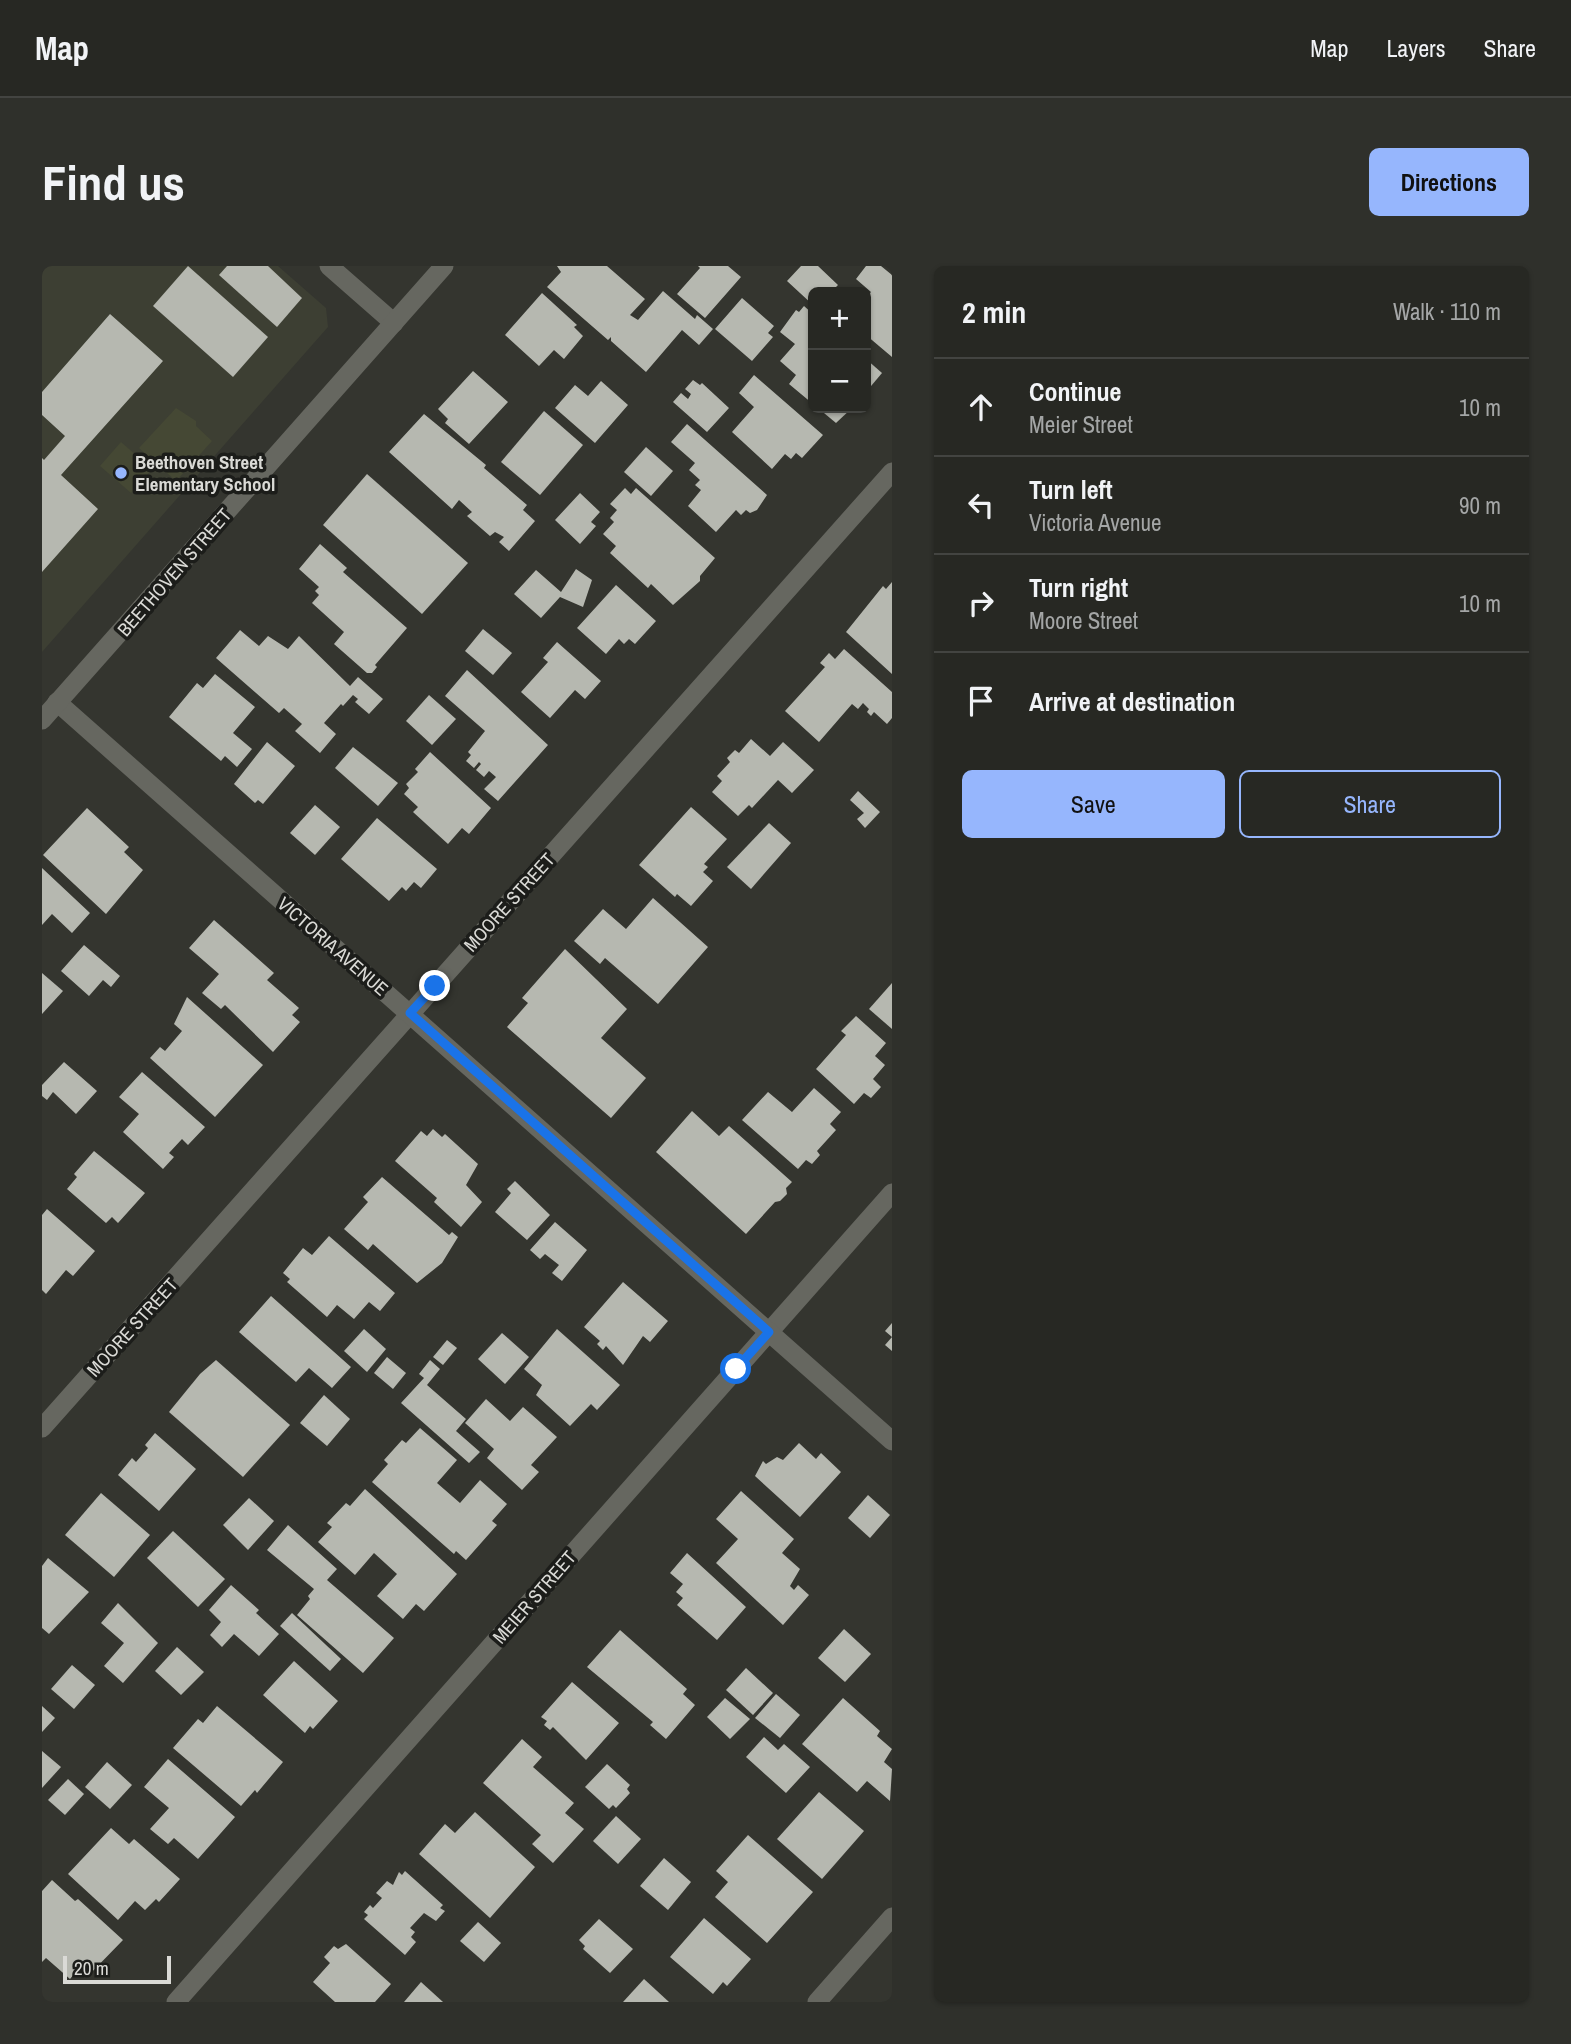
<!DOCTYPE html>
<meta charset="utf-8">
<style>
body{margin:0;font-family:"Archivo Narrow",sans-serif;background:#2f302b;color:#f1f3f6}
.controls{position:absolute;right:21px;top:21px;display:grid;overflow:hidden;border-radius:10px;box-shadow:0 2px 5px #0004}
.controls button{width:63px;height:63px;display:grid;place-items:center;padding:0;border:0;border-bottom:2px solid #434441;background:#272823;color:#f1f3f6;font:35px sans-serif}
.scale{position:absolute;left:21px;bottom:18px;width:108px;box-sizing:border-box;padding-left:7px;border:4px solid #dadad6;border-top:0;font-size:19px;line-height:24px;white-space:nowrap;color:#dadad6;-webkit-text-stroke:5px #1c1d1a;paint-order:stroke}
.stop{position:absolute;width:21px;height:21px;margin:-16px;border:5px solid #1a73e8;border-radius:50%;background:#fff}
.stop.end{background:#1a73e8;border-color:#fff;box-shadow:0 2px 7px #0008}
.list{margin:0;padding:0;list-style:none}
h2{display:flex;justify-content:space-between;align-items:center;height:91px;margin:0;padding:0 28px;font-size:30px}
h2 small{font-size:23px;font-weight:400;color:#a4a6a6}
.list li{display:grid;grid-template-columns:46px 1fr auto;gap:21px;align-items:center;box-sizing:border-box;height:98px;padding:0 28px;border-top:2px solid #434441}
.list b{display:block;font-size:26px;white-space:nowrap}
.list p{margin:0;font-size:23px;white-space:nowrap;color:#a4a6a6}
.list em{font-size:23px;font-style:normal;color:#a4a6a6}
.actions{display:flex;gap:14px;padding:21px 28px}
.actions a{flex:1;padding:16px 0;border:2px solid #96b6fd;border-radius:10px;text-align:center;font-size:24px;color:#96b6fd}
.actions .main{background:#96b6fd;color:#111}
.icon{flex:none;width:38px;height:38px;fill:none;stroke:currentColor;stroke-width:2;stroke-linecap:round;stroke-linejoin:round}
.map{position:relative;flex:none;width:850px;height:1736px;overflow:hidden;border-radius:10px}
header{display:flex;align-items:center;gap:42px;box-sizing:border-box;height:98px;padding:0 35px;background:#272823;border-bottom:2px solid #434441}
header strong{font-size:33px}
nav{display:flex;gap:38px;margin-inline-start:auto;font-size:24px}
.intro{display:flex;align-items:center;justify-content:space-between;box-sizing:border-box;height:168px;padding:0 42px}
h1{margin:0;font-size:49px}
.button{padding:18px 32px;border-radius:10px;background:#96b6fd;color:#111;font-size:24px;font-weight:700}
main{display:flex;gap:42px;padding:0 42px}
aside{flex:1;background:#272823;border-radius:10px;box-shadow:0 2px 5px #0004}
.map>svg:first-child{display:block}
.built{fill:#3d3f33}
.green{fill:#454834}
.building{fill:#b6b8b0}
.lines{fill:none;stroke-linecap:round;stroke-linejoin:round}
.minor{stroke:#666760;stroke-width:19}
.tertiary{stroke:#666760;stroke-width:19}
.route{stroke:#1a73e8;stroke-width:9}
.poi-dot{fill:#96b6fd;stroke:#1c1d1a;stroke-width:2.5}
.labels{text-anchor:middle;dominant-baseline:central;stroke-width:7;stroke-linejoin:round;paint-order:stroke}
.poi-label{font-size:19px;font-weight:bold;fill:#dadad6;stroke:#1c1d1a;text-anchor:start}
.street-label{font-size:19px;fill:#dadad6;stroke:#1c1d1a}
</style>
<header>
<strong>Map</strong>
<nav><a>Map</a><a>Layers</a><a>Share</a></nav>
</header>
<div class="intro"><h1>Find us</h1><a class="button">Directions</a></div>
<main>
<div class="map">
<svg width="850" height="1736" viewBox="0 0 850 1736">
<rect width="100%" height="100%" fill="#34352f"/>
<path class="built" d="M 0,0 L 236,0 L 284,42 L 286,61 L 0,386 Z"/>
<g class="green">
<path d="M 134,142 L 154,155 L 154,160 L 170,175 L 134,215 L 97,182 Z"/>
<path d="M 79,176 L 110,203 L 89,227 L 58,200 Z"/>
</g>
<g class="building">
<path d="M 146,0 L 226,71 L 191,111 L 111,40 Z"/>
<path d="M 185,0 L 226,0 L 260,32 L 235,61 L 177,9 Z"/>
<path d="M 515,0 L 565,0 L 603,33 L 588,49 L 596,54 L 621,25 L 653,53 L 655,49 L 671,63 L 657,79 L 640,64 L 604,106 L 569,75 L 569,71 L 566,74 L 505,21 L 519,6 Z"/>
<path d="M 656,0 L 686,0 L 699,11 L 663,52 L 635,28 L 658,2 Z"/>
<path d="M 759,0 L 776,0 L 796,19 L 789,26 L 771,26 L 771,39 L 745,15 Z"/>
<path d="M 824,0 L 839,0 L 850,9 L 850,91 L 824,69 L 824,32 L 829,26 L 814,13 Z"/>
<path d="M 500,27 L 535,59 L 532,61 L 541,70 L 522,93 L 512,84 L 497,100 L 463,69 Z"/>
<path d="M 700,32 L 732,60 L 726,67 L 731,71 L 710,95 L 673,63 Z"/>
<path d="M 762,40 L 771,48 L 771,138 L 747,118 L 754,109 L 738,95 L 753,78 L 738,66 L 754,44 L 757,46 Z"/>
<path d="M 68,48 L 121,95 L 19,209 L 56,243 L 0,306 L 0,192 L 2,194 L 23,170 L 0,149 L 0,126 Z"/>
<path d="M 824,93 L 840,107 L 824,126 Z"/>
<path d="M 431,105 L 466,136 L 427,178 L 403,157 L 406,153 L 396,143 Z"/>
<path d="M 712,109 L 781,169 L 760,192 L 754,187 L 749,193 L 743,188 L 730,203 L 690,166 L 712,141 L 697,127 Z"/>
<path d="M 651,114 L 658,119 L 660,117 L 687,142 L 665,166 L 631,136 L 639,127 L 646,133 L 649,128 L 643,123 Z"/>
<path d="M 559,115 L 586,139 L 553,177 L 513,142 L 533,119 L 546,130 Z"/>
<path d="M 776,142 L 810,142 L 794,157 Z"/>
<path d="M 502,145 L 541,179 L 498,229 L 459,196 Z"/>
<path d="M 382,148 L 444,199 L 442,202 L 485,239 L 481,244 L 493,255 L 467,285 L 457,276 L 462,271 L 453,266 L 448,270 L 425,250 L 430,246 L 417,234 L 410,243 L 347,186 Z"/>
<path d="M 645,158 L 725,229 L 715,244 L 708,247 L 704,244 L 699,249 L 694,244 L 674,266 L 646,240 L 659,224 L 653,219 L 658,214 L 647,204 L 653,197 L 629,176 Z"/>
<path d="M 604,181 L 631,205 L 609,230 L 582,206 Z"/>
<path d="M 325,208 L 426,297 L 380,348 L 281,259 Z"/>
<path d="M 583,222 L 589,228 L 594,222 L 673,292 L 658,310 L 658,315 L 631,339 L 609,318 L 606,322 L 568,287 L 574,280 L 561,268 L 572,256 L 568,252 L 575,244 L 568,238 Z"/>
<path d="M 538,227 L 558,246 L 549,256 L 554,260 L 538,278 L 513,254 Z"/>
<path d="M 278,278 L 305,302 L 301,306 L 365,362 L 333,399 L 335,401 L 330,407 L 325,407 L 292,378 L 302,366 L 270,337 L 277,329 L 273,325 L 277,321 L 257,303 Z"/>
<path d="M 534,303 L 550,314 L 541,341 L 518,331 L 499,352 L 472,328 L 494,304 L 519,326 Z"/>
<path d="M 850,316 L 850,408 L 804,366 L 841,320 L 844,323 Z"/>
<path d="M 574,319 L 614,355 L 593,378 L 587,373 L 582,378 L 577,373 L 564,388 L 535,362 Z"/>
<path d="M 441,363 L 470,387 L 451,409 L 423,385 Z"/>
<path d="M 198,364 L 217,380 L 226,370 L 246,383 L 257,370 L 308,420 L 316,411 L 341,433 L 327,448 L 313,436 L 316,433 L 311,429 L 301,440 L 299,438 L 282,457 L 294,468 L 278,487 L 253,465 L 260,458 L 242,442 L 237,447 L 174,392 Z"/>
<path d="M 515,376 L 559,415 L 543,433 L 533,424 L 508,452 L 479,426 L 506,396 L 501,392 Z"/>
<path d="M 802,383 L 850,426 L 850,452 L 845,458 L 832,446 L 829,450 L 825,446 L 827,443 L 821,437 L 816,443 L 810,438 L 777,476 L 743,445 L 783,401 L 778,397 L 787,387 L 793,393 Z"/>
<path d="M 425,404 L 506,479 L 456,535 L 442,523 L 454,511 L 447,505 L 442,511 L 434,504 L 439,498 L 437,496 L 432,502 L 424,495 L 429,489 L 426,486 L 443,465 L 403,430 Z"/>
<path d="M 173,408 L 213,441 L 191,467 L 210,483 L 195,501 L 183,490 L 179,495 L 127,451 L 155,417 L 161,422 Z"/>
<path d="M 387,429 L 414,453 L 390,479 L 364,455 Z"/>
<path d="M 709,473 L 728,490 L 741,476 L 772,504 L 750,527 L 736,514 L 710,542 L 707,539 L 696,550 L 670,526 L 680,515 L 675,510 L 688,496 L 685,492 L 693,484 L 697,487 Z"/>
<path d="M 225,476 L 253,500 L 221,538 L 216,534 L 213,537 L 192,518 Z"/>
<path d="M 311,481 L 356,517 L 336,540 L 293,502 Z"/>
<path d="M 388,486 L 449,542 L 427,568 L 420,562 L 406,578 L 371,546 L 376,541 L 362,528 L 367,522 L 364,518 L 376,506 L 373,503 Z"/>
<path d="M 816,525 L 838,546 L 823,562 L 815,553 L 822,547 L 808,534 Z"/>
<path d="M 273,539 L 298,561 L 273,589 L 248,567 Z"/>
<path d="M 649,541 L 685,573 L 662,598 L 666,601 L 661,606 L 671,615 L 649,640 L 635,628 L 633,631 L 597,599 Z"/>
<path d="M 45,542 L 87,581 L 82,586 L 101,604 L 64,648 L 1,589 Z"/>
<path d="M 335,552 L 395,603 L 379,622 L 372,616 L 364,625 L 360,621 L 347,635 L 299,593 Z"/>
<path d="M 727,557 L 749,577 L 709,623 L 685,601 Z"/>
<path d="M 0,602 L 48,647 L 30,667 L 10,648 L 0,659 Z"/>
<path d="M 611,632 L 666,681 L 616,738 L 563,692 L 558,698 L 532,675 L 561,643 L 584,663 Z"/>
<path d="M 172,654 L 232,707 L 225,714 L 257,742 L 250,749 L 258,756 L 231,786 L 183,739 L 179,743 L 160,727 L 177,708 L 147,682 Z"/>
<path d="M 42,679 L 78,710 L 69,721 L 61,714 L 47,730 L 19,705 Z"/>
<path d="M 523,683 L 585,743 L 559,772 L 604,812 L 569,852 L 465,761 L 486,737 L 480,732 Z"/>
<path d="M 0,707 L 21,725 L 0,748 Z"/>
<path d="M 850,717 L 850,763 L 827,743 Z"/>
<path d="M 145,731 L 221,799 L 173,851 L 108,792 L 118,781 L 123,785 L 140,765 L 132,758 Z"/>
<path d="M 814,750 L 844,777 L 833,790 L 843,799 L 831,813 L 839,821 L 829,832 L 822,827 L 812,838 L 774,803 L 804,769 L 799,765 Z"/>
<path d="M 22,796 L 55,825 L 34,848 L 11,826 L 5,834 L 0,830 L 0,819 Z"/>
<path d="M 100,806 L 163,861 L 146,879 L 140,873 L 127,887 L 132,891 L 121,903 L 81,866 L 97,848 L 77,831 Z"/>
<path d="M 772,822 L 799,846 L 788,858 L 794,864 L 775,885 L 778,889 L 770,898 L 764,894 L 756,903 L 700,854 L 726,826 L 750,846 Z"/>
<path d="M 650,845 L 677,870 L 687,860 L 750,916 L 744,922 L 745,928 L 738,935 L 733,936 L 704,968 L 614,886 Z"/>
<path d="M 391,863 L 400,871 L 403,868 L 436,898 L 424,919 L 440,936 L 419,961 L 392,936 L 395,932 L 353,895 L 379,865 L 385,870 Z"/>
<path d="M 52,885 L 103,927 L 76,957 L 70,951 L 64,957 L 25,923 L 35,911 L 32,908 Z"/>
<path d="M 340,911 L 407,969 L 410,966 L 416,971 L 400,997 L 375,1017 L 331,978 L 326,984 L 302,963 L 326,936 L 321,931 Z"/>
<path d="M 473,915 L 508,949 L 485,974 L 453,946 L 469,927 L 465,923 Z"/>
<path d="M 5,943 L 53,985 L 31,1010 L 24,1004 L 4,1028 L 0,1024 L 0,949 Z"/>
<path d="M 513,956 L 545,984 L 520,1015 L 510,1007 L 517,999 L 503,988 L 498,993 L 488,984 Z"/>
<path d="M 287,970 L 353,1027 L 338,1045 L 327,1036 L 312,1053 L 295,1039 L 285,1051 L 245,1016 L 248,1013 L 241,1007 L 261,982 L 270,989 Z"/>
<path d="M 581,1016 L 626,1055 L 608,1076 L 601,1070 L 581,1099 L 564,1080 L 561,1084 L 555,1078 L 558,1075 L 542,1061 Z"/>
<path d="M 229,1030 L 309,1101 L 290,1122 L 267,1102 L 254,1116 L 197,1066 Z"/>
<path d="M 850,1057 L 850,1085 L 843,1079 L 850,1071 L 843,1065 Z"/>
<path d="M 322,1063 L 344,1083 L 325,1106 L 302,1085 Z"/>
<path d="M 515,1063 L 578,1119 L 555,1144 L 549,1138 L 528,1160 L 494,1129 L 500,1119 L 482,1103 Z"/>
<path d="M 460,1067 L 487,1091 L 463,1118 L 436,1093 Z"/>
<path d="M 405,1074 L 415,1082 L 401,1099 L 391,1091 Z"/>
<path d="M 345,1091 L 364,1107 L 351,1123 L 332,1107 Z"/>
<path d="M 174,1094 L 248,1159 L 201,1211 L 127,1146 L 158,1108 Z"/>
<path d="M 388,1094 L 398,1103 L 385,1119 L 424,1153 L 414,1165 L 438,1186 L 427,1197 L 359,1137 L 382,1112 L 377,1108 Z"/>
<path d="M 282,1129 L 308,1153 L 285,1180 L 258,1157 Z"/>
<path d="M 444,1133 L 468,1155 L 481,1141 L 515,1171 L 489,1199 L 497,1206 L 480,1224 L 445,1192 L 452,1183 L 423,1157 Z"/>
<path d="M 378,1162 L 415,1194 L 395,1217 L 418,1237 L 438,1214 L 465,1238 L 450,1255 L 455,1259 L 424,1294 L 414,1285 L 412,1288 L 330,1216 L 346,1198 L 342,1194 L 360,1174 L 364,1177 Z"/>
<path d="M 113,1167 L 154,1203 L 117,1245 L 76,1209 L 90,1192 L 94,1196 L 106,1182 L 103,1179 Z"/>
<path d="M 757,1177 L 774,1193 L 779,1187 L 799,1206 L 758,1251 L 713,1210 L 721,1195 L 724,1198 L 735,1191 L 741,1194 Z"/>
<path d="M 323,1223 L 415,1308 L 382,1345 L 374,1338 L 361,1353 L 335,1330 L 355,1308 L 332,1287 L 313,1309 L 276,1276 L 290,1261 L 285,1257 L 304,1237 L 308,1240 Z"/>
<path d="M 699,1225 L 752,1273 L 740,1287 L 758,1303 L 748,1320 L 752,1324 L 756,1319 L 767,1329 L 741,1359 L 674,1297 L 696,1273 L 674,1253 Z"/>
<path d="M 59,1227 L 108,1269 L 72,1311 L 23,1269 Z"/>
<path d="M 826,1229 L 848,1249 L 828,1272 L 806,1252 Z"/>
<path d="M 207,1232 L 232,1255 L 206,1284 L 181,1259 Z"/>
<path d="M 246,1259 L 295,1303 L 285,1314 L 352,1372 L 321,1407 L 255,1349 L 268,1333 L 266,1330 L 272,1323 L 225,1284 Z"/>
<path d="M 131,1265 L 183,1313 L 156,1341 L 105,1292 Z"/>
<path d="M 645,1287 L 704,1341 L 675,1374 L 635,1339 L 641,1332 L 634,1326 L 641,1318 L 628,1307 Z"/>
<path d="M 6,1292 L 47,1326 L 7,1368 L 0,1362 L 0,1300 Z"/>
<path d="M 189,1319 L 217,1344 L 214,1347 L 237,1368 L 217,1390 L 192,1368 L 180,1381 L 168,1369 L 179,1356 L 167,1344 Z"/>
<path d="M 76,1337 L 116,1377 L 81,1417 L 62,1400 L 82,1377 L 59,1357 Z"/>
<path d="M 250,1347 L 299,1393 L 288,1405 L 238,1360 Z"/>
<path d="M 802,1363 L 829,1388 L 803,1416 L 776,1392 Z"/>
<path d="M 578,1364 L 645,1423 L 641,1428 L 653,1439 L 624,1473 L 608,1459 L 611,1456 L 545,1401 Z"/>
<path d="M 135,1381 L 162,1406 L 139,1429 L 113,1405 Z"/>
<path d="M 252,1395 L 296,1435 L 271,1463 L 268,1460 L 263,1467 L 221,1429 Z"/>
<path d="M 30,1399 L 53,1419 L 32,1443 L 9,1423 Z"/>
<path d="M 704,1402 L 731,1427 L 711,1449 L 684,1424 Z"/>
<path d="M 530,1416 L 577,1457 L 544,1494 L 511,1461 L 508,1464 L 502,1459 L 505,1455 L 499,1451 Z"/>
<path d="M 734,1428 L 758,1449 L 738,1472 L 713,1452 Z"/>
<path d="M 683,1432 L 708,1453 L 688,1473 L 665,1451 Z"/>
<path d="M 801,1432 L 838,1465 L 835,1470 L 850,1483 L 842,1496 L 850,1503 L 848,1535 L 825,1515 L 815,1526 L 760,1478 Z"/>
<path d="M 0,1440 L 13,1452 L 0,1466 Z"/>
<path d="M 175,1440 L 241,1496 L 215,1527 L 213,1524 L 199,1540 L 131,1482 L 156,1453 L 161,1457 Z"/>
<path d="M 722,1471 L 736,1484 L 742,1478 L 768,1501 L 744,1527 L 704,1491 Z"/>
<path d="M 480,1473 L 500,1491 L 491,1501 L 532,1537 L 523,1547 L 542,1563 L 511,1597 L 490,1578 L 499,1569 L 441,1517 Z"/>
<path d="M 0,1485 L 19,1501 L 0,1522 Z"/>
<path d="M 126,1493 L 193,1551 L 156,1593 L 132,1572 L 126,1578 L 108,1563 L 127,1542 L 102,1521 Z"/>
<path d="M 65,1496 L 90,1519 L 68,1543 L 43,1521 Z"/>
<path d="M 565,1498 L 588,1519 L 585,1523 L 588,1527 L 574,1542 L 571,1539 L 567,1543 L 543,1521 Z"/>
<path d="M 26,1513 L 42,1528 L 23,1549 L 6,1534 Z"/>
<path d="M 777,1526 L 822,1565 L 780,1613 L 735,1573 Z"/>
<path d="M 433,1546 L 493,1601 L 448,1652 L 377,1588 L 403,1558 L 413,1567 Z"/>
<path d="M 574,1550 L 599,1573 L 576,1598 L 551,1575 Z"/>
<path d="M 69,1562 L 87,1578 L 92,1573 L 138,1613 L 117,1636 L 114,1633 L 103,1644 L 93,1635 L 76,1654 L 26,1608 Z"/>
<path d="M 706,1569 L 771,1626 L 725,1677 L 673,1631 L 686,1616 L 674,1605 Z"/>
<path d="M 622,1592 L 649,1616 L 626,1644 L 598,1620 Z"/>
<path d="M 363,1605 L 401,1639 L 398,1642 L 403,1645 L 394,1655 L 382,1647 L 368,1662 L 373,1666 L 369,1671 L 374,1676 L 363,1689 L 322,1653 L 326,1649 L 322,1646 L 328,1639 L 331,1642 L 340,1632 L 334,1627 L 345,1615 L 351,1619 L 357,1606 L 360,1609 Z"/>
<path d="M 10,1614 L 33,1635 L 36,1633 L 81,1674 L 46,1710 L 37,1702 L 28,1713 L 4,1692 L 0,1696 L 0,1625 Z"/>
<path d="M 662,1652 L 709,1693 L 685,1720 L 681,1716 L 671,1728 L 628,1691 Z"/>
<path d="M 557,1653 L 591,1683 L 568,1707 L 541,1683 L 543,1680 L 537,1674 Z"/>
<path d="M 436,1656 L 459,1677 L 442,1696 L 418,1675 Z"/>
<path d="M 304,1678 L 349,1718 L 333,1736 L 293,1736 L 271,1716 L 288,1697 L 282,1691 L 292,1680 L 296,1683 Z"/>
<path d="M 602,1713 L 627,1736 L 581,1736 Z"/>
<path d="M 379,1716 L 401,1736 L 362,1736 Z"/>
</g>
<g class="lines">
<g class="minor">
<path d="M 287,0 L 352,57"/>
<path d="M 0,1162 L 850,206"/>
<path d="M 134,1736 L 850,927"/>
<path d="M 775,1736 L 850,1651"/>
</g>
<g class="tertiary">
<path d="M 15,436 L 850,1175"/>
<path d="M 0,454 L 402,0"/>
</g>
</g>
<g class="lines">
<path class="route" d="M 393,720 L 368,747 L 727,1066 L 694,1103"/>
</g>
<circle class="poi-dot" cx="79" cy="207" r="7"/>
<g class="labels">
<g class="poi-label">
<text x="93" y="196">Beethoven Street<tspan x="93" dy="22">Elementary School</tspan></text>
</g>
<g class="street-label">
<text transform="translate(132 306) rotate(-49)">BEETHOVEN STREET</text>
<text transform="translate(467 636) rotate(-48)">MOORE STREET</text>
<text transform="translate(291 680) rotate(41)">VICTORIA AVENUE</text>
<text transform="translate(90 1061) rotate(-48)">MOORE STREET</text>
<text transform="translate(492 1331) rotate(-49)">MEIER STREET</text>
</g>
</g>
</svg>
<div class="controls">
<button>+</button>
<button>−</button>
</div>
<div class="scale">20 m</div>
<div class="stop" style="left:694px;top:1103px"></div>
<div class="stop end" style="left:393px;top:720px"></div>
</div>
<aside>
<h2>2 min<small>Walk · 110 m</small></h2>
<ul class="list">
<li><svg class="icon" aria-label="ahead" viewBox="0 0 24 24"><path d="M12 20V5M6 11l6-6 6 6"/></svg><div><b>Continue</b><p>Meier Street</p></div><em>10 m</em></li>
<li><svg class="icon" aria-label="left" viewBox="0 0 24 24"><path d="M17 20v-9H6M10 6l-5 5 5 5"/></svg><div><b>Turn left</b><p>Victoria Avenue</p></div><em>90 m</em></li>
<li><svg class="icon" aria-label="right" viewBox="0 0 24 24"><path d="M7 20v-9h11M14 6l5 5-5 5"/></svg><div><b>Turn right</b><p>Moore Street</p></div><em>10 m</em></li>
<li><svg class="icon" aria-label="arrive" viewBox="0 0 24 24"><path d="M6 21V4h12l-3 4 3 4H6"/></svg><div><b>Arrive at destination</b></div></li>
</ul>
<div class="actions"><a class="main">Save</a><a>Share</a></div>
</aside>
</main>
